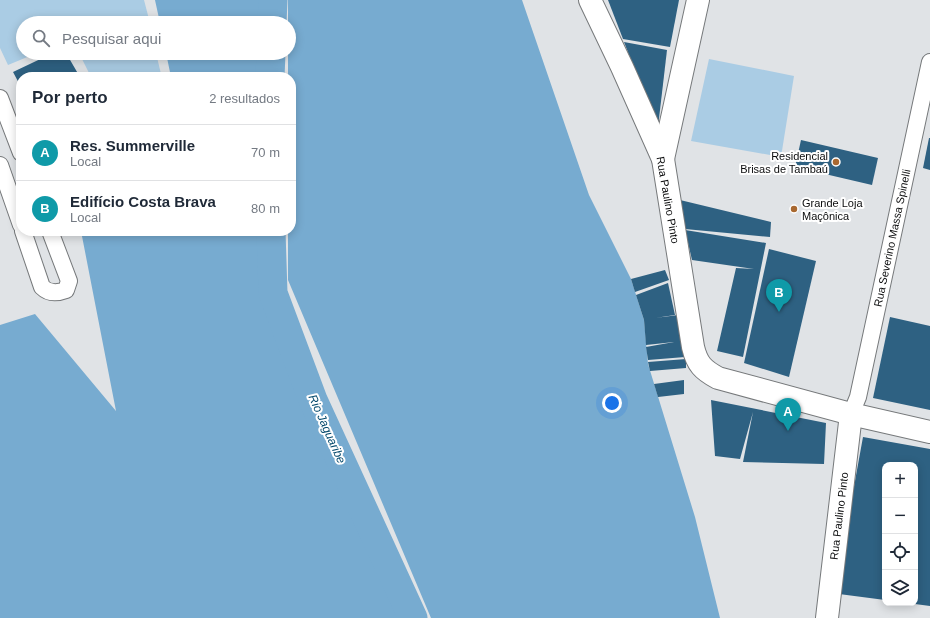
<!DOCTYPE html>
<html lang="pt">
<meta charset="utf-8">
<style>
body{margin:0;font-family:Helvetica,sans-serif;background:#f2f2f3;color:#1f2937}
.controls{position:absolute;right:12px;bottom:12px;display:grid;overflow:hidden;border-radius:8px;box-shadow:0 2px 10px #0003}
.controls button{width:36px;height:36px;display:grid;place-items:center;padding:0;border:0;border-bottom:1px solid #e0e1e3;background:#fff;color:#1f2937;font:20px sans-serif}
.you{position:absolute;left:612px;top:403px;width:14px;height:14px;margin:-10px;border:3px solid #fff;border-radius:50%;background:#1a73e8;box-shadow:0 0 0 6px #1a73e833}
.badge{display:grid;place-items:center;width:26px;height:26px;border-radius:50%;background:#1a73e8;color:#fff;font-size:13px;font-weight:700}
.pin{position:absolute;translate:-50% -33px;filter:drop-shadow(0 1px 2px #0008)}
.pin::after{content:'';position:absolute;top:21px;width:14px;height:12px;background:inherit;clip-path:polygon(0 0,100% 0,50% 100%)}
.list{margin:0;padding:0;list-style:none}
h2{display:flex;justify-content:space-between;align-items:center;height:52px;margin:0;padding:0 16px;font-size:17px}
h2 small{font-size:13px;font-weight:400;color:#747a83}
.list li{display:grid;grid-template-columns:26px 1fr auto;gap:12px;align-items:center;box-sizing:border-box;height:56px;padding:0 16px;border-top:1px solid #e0e1e3}
.list b{display:block;font-size:15px;white-space:nowrap}
.list p{margin:0;font-size:13px;white-space:nowrap;color:#747a83}
.list em{font-size:13px;font-style:normal;color:#747a83}
.icon{flex:none;width:22px;height:22px;fill:none;stroke:currentColor;stroke-width:2;stroke-linecap:round;stroke-linejoin:round}
.map{position:relative;flex:none;width:930px;height:618px;overflow:hidden}
.search{position:absolute;background:#fff;box-shadow:0 2px 10px #0003;left:16px;top:16px;width:280px;height:44px;display:flex;align-items:center;gap:10px;box-sizing:border-box;padding:0 14px;border-radius:22px;color:#747a83;font-size:15px}
.panel{position:absolute;background:#fff;box-shadow:0 2px 10px #0003;left:16px;top:72px;width:280px;height:164px;border-radius:16px}
.map>svg:first-child{display:block}
.green{fill:#aacce4}
.forest{fill:#77abd0}
.lines{fill:none;stroke-linecap:round;stroke-linejoin:round}
.river{stroke:#77abd0;stroke-width:29}
.building{fill:#2e6182}
.street-casing{stroke:#76797b;stroke-width:18}
.secondary-casing{stroke:#76797b;stroke-width:24}
.street{stroke:#fff;stroke-width:16}
.secondary{stroke:#fff;stroke-width:22}
.poi-dot{fill:#a86830;stroke:#fff;stroke-width:1.5}
.labels{text-anchor:middle;dominant-baseline:central;stroke-width:4;stroke-linejoin:round;paint-order:stroke}
.poi-label{font-size:11px;fill:#0b0c0d;stroke:#fff;text-anchor:end}
.street-label{font-size:11px;fill:#0b0c0d;stroke:#fff}
.water-label{font-size:12px;font-style:italic;fill:#04496c;stroke:#fff}
</style>
<div class="map">
<svg width="930" height="618" viewBox="0 0 930 618">
<rect width="100%" height="100%" fill="#e0e3e6"/>
<g class="green">
<path d="M 0,0 L 144,0 L 150,23 L 23,23 L 23,53 L 37,53 L 8,65 L 0,48 Z"/>
<path d="M 79,53 L 156,53 L 161,74 L 152,77 L 91,77 Z"/>
<path d="M 709,59 L 794,76 L 781,157 L 691,141 Z"/>
</g>
<g class="forest">
<path d="M 155,0 L 269,0 L 269,23 L 160,23 Z"/>
<path d="M 288,0 L 522,0 L 589,195 L 631,279 L 644,320 L 648,364 L 695,517 L 720,618 L 431,618 L 288,280 L 288,231 L 291,231 L 291,77 L 288,77 Z"/>
<path d="M 166,53 L 270,53 L 270,77 L 171,77 Z"/>
<path d="M 81,231 L 272,231 L 273,293 L 416,618 L 0,618 L 0,325 L 35,314 L 116,411 Z"/>
</g>
<g class="lines">
<g class="river">
<path d="M 272,23 L 273,0"/>
<path d="M 270,77 L 271,53"/>
<path d="M 271,231 L 273,293 L 313,400 L 413,618"/>
</g>
</g>
<g class="building">
<path d="M 608,0 L 679,0 L 670,47 L 623,39 Z"/>
<path d="M 624,42 L 667,50 L 658,127 L 638,78 Z"/>
<path d="M 53,53 L 66,53 L 80,77 L 21,77 L 21,87 L 13,72 Z"/>
<path d="M 929,138 L 930,138 L 930,170 L 923,168 Z"/>
<path d="M 801,140 L 878,158 L 872,185 L 795,167 Z"/>
<path d="M 680,200 L 771,222 L 770,237 L 685,229 Z"/>
<path d="M 685,230 L 766,243 L 743,357 L 717,351 L 736,268 L 754,269 L 692,260 Z"/>
<path d="M 769,249 L 816,261 L 789,377 L 744,363 Z"/>
<path d="M 665,270 L 669,280 L 635,292 L 631,279 Z"/>
<path d="M 668,283 L 675,315 L 655,318 L 678,315 L 685,357 L 648,360 L 646,347 L 674,342 L 646,345 L 644,320 L 636,295 Z"/>
<path d="M 890,317 L 930,326 L 930,410 L 873,398 Z"/>
<path d="M 686,359 L 686,368 L 650,371 L 648,362 Z"/>
<path d="M 684,380 L 684,394 L 658,397 L 654,384 Z"/>
<path d="M 711,400 L 826,423 L 824,464 L 743,462 L 753,412 L 740,459 L 715,456 Z"/>
<path d="M 863,437 L 930,449 L 930,606 L 915,604 L 915,465 L 885,465 L 885,600 L 839,594 L 845,536 Z"/>
</g>
<g class="lines">
<g class="street-casing">
<g id="street">
<path d="M 0,98 L 21,153"/>
<path d="M 0,165 L 21,225"/>
<path d="M 23,231 L 42,287 C 49,294 58,293 66,290 L 69,281 L 50,231"/>
<path d="M 851,414 L 858,397 L 930,62"/>
</g>
</g>
<g class="secondary-casing">
<g id="secondary">
<path d="M 590,0 L 622,67 L 663,159 L 693,347 C 697,364 703,370 718,378 L 851,414 L 930,432"/>
<path d="M 663,159 L 698,0"/>
<path d="M 827,618 L 851,414"/>
</g>
</g>
<use href="#street" class="street"/>
<use href="#secondary" class="secondary"/>
</g>
<g class="poi-dot">
<circle cx="836" cy="162" r="4"/>
<circle cx="794" cy="209" r="4"/>
</g>
<g class="labels">
<g class="poi-label">
<text x="828" y="156">Residencial<tspan x="828" dy="13">Brisas de Tambaú</tspan></text>
<text x="802" y="203" text-anchor="start">Grande Loja<tspan x="802" dy="13">Maçônica</tspan></text>
</g>
<g class="street-label">
<text transform="translate(668 200) rotate(80)">Rua Paulino Pinto</text>
<text transform="translate(892 238) rotate(-78)">Rua Severino Massa Spinelli</text>
<text transform="translate(839 516) rotate(-83)">Rua Paulino Pinto</text>
</g>
<g class="water-label">
<text transform="translate(327 429) rotate(66)">Rio Jaguaribe</text>
</g>
</g>
</svg>
<div class="controls">
<button>+</button>
<button>−</button>
<button><svg class="icon" aria-label="locate" viewBox="0 0 24 24"><circle cx="12" cy="12" r="6"/><path d="M12 2v4M12 18v4M2 12h4M18 12h4"/></svg></button>
<button><svg class="icon" aria-label="layers" viewBox="0 0 24 24"><path d="M12 4l9 5-9 5-9-5zM3 14l9 5 9-5"/></svg></button>
</div>
<div class="you"></div>
<div class="pin badge" style="left:788px;top:431px;background:#0f9aa8">A</div>
<div class="pin badge" style="left:779px;top:312px;background:#0f9aa8">B</div>
<div class="search"><svg class="icon" aria-label="search" viewBox="0 0 24 24"><circle cx="10" cy="10" r="6"/><path d="M15 15l6 6"/></svg>Pesquisar aqui</div>
<section class="panel">
<h2>Por perto<small>2 resultados</small></h2>
<ul class="list">
<li><span class="badge" style="background:#0f9aa8">A</span><div><b>Res. Summerville</b><p>Local</p></div><em>70 m</em></li>
<li><span class="badge" style="background:#0f9aa8">B</span><div><b>Edifício Costa Brava</b><p>Local</p></div><em>80 m</em></li>
</ul>
</section>
</div>
